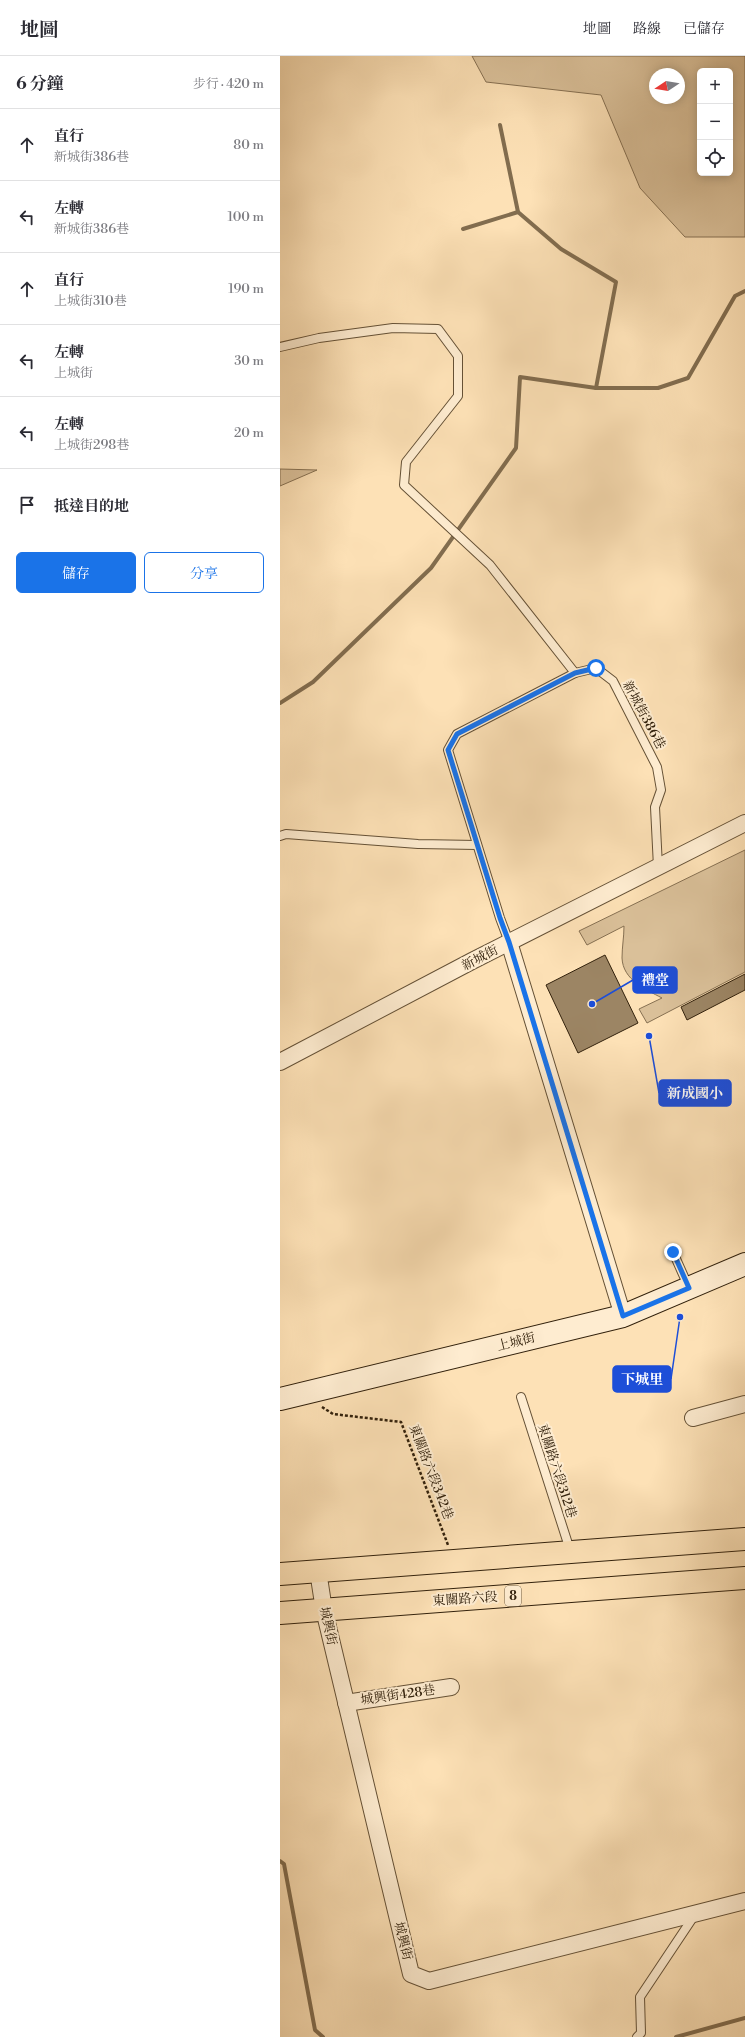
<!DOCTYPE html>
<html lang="zh-TW">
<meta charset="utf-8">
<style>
body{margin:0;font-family:"Libre Bodoni","Noto Serif TC",serif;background:#f2f2f3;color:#2b2b33}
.controls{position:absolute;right:12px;top:12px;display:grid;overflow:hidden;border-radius:6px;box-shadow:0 2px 10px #0003}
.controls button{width:36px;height:36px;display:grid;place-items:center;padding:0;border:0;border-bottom:1px solid #e1e1e2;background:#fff;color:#2b2b33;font:20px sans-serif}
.compass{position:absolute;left:369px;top:12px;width:36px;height:36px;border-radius:50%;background:#fff;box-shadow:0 2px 10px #0003;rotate:258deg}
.stop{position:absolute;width:12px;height:12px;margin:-9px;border:3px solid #1a73e8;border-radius:50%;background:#fff}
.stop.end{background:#1a73e8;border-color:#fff;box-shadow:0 1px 4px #0008}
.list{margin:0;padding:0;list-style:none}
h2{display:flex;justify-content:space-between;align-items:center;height:52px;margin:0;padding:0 16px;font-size:17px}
h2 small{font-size:13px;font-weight:400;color:#7c7c81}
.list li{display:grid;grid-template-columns:26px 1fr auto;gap:12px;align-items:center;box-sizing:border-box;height:72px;padding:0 16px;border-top:1px solid #e1e1e2}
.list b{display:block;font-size:15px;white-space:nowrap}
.list p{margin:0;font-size:13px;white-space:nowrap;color:#7c7c81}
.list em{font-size:13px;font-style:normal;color:#7c7c81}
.actions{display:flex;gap:8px;padding:12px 16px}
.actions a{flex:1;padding:9px 0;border:1px solid #1a73e8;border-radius:6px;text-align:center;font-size:14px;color:#1a73e8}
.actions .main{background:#1a73e8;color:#fff}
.icon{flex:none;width:22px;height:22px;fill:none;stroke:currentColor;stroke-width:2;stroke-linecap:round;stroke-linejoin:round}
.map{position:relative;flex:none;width:465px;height:1981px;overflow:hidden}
header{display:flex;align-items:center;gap:24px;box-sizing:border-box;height:56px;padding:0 20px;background:#fff;border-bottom:1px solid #e1e1e2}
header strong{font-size:19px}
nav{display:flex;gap:22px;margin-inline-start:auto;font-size:14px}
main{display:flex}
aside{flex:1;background:#fff}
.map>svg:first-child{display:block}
.green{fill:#dac099;stroke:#867052;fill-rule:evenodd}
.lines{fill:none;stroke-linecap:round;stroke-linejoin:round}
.stream{stroke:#826d4f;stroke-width:4}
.building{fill:#9c8564;stroke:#32210c}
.lane-casing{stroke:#655136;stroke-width:10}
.street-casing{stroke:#655136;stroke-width:18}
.secondary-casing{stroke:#32210c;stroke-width:24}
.primary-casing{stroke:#32210c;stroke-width:24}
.path{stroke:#32210c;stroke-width:2.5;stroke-dasharray:3 2;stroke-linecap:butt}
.lane{stroke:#feecd0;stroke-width:8}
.street{stroke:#feecd0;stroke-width:16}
.secondary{stroke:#feecd0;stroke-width:22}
.primary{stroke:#fde1b6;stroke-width:22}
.route{stroke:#1a73e8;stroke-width:5}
.labels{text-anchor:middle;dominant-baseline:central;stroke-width:4;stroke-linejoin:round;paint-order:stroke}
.shield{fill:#feecd0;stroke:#6f5e47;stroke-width:1}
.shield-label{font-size:12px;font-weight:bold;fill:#32210c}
.street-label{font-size:13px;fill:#32210c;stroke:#feecd0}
.leader{fill:none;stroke:#1d4ed8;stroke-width:1.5}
.callout-dot{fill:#1d4ed8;stroke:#feecd0;stroke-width:1.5}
.callout{fill:#1d4ed8;stroke:#1d4ed8;stroke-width:1.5}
.callout-label{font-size:14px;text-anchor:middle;font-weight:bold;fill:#fff}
</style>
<header>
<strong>地圖</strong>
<nav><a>地圖</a><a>路線</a><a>已儲存</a></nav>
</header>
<main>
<aside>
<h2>6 分鐘<small>步行 · 420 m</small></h2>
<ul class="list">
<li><svg class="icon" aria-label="ahead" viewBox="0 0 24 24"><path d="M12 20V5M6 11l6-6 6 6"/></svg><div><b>直行</b><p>新城街386巷</p></div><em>80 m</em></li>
<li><svg class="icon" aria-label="left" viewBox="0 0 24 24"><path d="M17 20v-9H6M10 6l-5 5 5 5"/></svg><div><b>左轉</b><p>新城街386巷</p></div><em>100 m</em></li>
<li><svg class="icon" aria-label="ahead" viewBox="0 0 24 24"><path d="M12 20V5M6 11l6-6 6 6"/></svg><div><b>直行</b><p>上城街310巷</p></div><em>190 m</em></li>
<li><svg class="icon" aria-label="left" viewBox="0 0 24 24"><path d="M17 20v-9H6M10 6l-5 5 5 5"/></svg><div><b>左轉</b><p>上城街</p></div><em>30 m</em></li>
<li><svg class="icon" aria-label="left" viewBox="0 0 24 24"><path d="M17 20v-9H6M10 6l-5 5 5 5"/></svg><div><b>左轉</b><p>上城街298巷</p></div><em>20 m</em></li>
<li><svg class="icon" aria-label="arrive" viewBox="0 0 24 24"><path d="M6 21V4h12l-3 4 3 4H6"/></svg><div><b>抵達目的地</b></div></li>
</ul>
<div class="actions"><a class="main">儲存</a><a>分享</a></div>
</aside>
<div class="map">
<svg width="465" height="1981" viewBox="0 0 465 1981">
<rect width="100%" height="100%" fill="#fde1b6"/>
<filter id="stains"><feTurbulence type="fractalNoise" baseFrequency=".005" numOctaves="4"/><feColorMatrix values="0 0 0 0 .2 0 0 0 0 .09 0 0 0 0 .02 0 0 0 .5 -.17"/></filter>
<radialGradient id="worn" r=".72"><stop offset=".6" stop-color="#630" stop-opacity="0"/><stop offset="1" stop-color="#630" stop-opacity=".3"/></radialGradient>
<g class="green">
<path d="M 192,0 L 465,0 L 465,181 L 405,181 L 360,132 L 321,39 L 206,26 ZM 420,15 L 450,15 L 450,117 L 420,117 ZM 375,18 L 399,18 L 399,42 L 375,42 Z"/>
<path d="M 0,413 L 37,414 L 0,430 Z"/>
<path d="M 465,794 L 465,916 L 367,967 L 359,953 L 382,942 C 365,933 343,924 342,902 C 342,891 344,881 344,870 L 307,889 L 299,875 Z"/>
</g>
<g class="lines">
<g class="stream">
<path d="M 220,69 L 238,156 L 281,193 L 336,226 L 316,332"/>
<path d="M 183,173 L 238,156"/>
<path d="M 0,647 L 33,626 L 151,512 L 236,392 L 240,321 L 316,332 L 378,332 L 408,322 L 455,240 L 465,235"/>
<path d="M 0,1805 L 4,1808 L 35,1974 L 43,1981"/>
<path d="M 396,1981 L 465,1962"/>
</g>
</g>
<g class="building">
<path d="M 325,899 L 358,967 L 298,997 L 266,929 Z"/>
<path d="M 465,918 L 465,934 L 407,964 L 401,951 Z"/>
</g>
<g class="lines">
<g class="lane-casing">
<g id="lane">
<path d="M 0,291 L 39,282 L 113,272 L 158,273 L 178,300 L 178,340 L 126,406 L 124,429 L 210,509 L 295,617"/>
<path d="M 0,780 L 6,778 L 138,788 L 197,789"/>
<path d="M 229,886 L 220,862 L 168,694 L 177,678 L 295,617 L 316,612 L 333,625 L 377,711 L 381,734 L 375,751 L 378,811"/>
<path d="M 393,1196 L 409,1232"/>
<path d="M 241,1341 L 290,1494"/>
<path d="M 357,1981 L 361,1977 L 360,1941 L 414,1860"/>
</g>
</g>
<g class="street-casing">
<g id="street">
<path d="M 229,886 L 343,1260"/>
<path d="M 0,1006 L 192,905 L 465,767"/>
<path d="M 413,1362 L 465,1348"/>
<path d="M 38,1515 L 44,1554 L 131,1918 L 149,1925 L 465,1845"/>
<path d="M 66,1647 L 171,1631"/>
</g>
</g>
<g class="secondary-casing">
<path id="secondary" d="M 0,1343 L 343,1260 L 465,1208"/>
</g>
<g class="primary-casing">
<g id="primary">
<path d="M 0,1518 L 465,1483"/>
<path d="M 0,1557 L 465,1522"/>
</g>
</g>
<path class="path" d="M 42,1351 L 53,1358 L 121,1366 L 168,1489"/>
<use href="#lane" class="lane"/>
<use href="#street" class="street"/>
<use href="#secondary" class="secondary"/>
<use href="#primary" class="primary"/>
</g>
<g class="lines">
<path class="route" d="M 316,612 L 295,617 L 177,678 L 168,694 L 220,862 L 229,886 L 343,1260 L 409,1232 L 393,1196"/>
</g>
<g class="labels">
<rect class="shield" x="225" y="1530" width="16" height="20" rx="3"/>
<g class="shield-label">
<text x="233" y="1540">8</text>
</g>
<g class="street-label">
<text transform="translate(364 659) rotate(62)">新城街386巷</text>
<text transform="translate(200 902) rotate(-27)">新城街</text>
<text transform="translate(236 1286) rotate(-14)">上城街</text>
<text transform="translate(277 1415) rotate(72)">東關路六段312巷</text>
<text transform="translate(151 1416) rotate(69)">東關路六段342巷</text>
<text transform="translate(185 1543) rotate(-4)">東關路六段</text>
<text transform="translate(48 1570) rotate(78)">城興街</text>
<text transform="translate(118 1639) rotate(-8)">城興街428巷</text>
<text transform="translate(123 1885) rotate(76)">城興街</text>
</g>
</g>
<path class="leader" d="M312 948L353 924M369 980L379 1037M400 1261L391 1323"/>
<g class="callout-dot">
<circle cx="312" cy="948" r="4"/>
<circle cx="369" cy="980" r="4"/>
<circle cx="400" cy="1261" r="4"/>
</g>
<g class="callout">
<rect x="353" y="911" width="44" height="26" rx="4"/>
<rect x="379" y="1024" width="72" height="26" rx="4"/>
<rect x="333" y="1310" width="58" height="26" rx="4"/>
</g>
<g class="callout-label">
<text x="375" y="929">禮堂</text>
<text x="415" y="1042">新成國小</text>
<text x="362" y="1328">下城里</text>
</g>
<rect width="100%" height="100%" filter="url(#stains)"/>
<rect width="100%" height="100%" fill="url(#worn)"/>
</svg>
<div class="controls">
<button>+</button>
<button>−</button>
<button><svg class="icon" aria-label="locate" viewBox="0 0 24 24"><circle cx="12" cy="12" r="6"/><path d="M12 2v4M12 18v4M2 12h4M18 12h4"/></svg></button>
</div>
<svg class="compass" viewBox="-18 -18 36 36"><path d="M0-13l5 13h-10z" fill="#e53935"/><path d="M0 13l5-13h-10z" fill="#7c7c81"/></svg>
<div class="stop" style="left:316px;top:612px"></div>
<div class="stop end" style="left:393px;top:1196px"></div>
</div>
</main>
